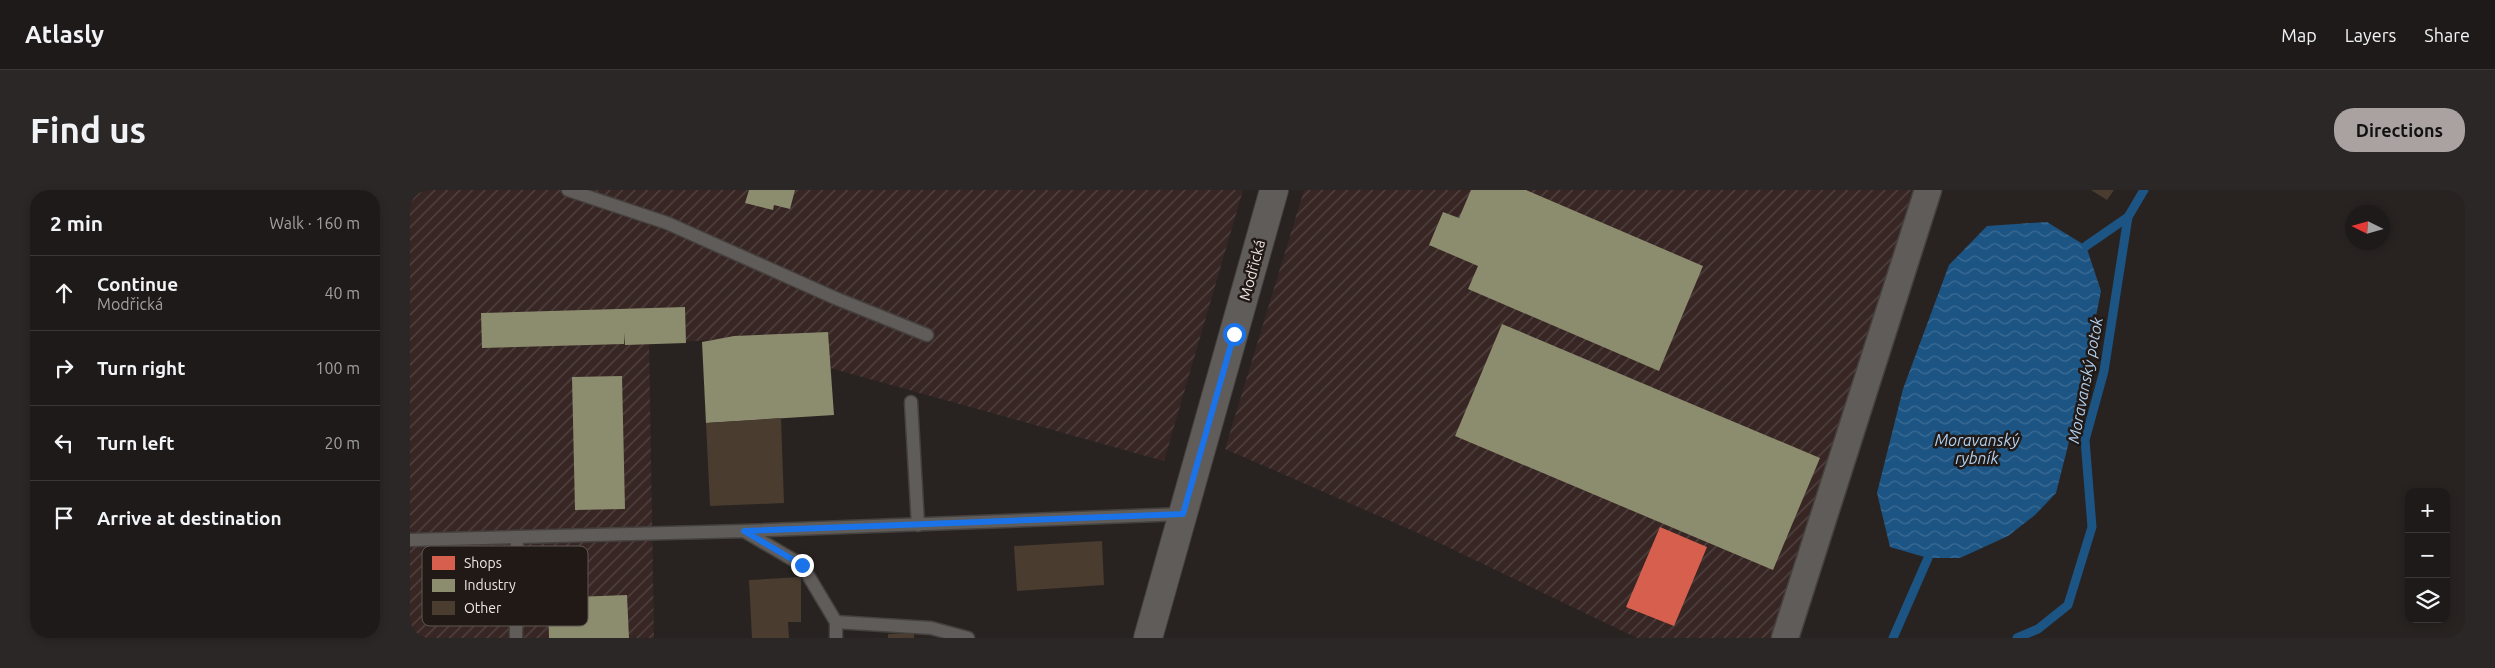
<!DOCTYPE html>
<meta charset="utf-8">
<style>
body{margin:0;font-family:Ubuntu,sans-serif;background:#2b2726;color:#f1f3f6}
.controls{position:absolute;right:15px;bottom:15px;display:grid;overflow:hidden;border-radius:10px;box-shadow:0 2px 8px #0003}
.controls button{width:45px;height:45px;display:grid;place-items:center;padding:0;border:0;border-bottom:1px solid #3c3838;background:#1e1a19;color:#f1f3f6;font:25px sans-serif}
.compass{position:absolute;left:1935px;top:15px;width:45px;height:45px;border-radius:50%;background:#1e1a19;box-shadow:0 2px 8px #0003;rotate:275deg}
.stop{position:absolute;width:15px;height:15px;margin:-11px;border:4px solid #1a73e8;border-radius:50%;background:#fff}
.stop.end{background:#1a73e8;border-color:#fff;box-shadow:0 1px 5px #0008}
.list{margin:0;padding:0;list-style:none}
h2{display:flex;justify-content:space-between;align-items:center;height:65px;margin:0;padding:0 20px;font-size:21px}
h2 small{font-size:16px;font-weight:400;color:#a1a1a2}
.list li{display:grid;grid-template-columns:32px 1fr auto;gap:15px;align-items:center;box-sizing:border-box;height:75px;padding:0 20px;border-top:1px solid #3c3838}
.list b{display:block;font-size:19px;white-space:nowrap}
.list p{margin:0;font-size:16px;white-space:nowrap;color:#a1a1a2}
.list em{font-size:16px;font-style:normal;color:#a1a1a2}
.icon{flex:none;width:28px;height:28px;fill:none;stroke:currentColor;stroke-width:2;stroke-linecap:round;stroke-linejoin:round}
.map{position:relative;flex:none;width:2055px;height:448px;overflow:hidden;border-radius:20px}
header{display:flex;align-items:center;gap:30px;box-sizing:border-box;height:70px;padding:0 25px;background:#1e1a19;border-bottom:1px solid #3c3838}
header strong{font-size:24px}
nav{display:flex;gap:28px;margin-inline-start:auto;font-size:18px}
.intro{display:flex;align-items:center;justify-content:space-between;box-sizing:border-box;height:120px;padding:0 30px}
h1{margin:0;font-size:35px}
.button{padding:12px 22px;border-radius:20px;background:#a9a2a0;color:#111;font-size:18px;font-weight:700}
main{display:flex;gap:30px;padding:0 30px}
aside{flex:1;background:#1e1a19;border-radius:20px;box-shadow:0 2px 8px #0003}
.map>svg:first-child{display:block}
.industrial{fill:url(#industrial-furrows)}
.water{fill:url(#water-waves)}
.shops{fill:#d6604d}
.industry{fill:#8c8c6e}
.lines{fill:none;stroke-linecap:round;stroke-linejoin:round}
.stream{stroke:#1c5484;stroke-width:9}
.building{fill:#4a3c2f}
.lane-casing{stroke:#44413e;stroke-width:15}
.street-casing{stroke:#44413e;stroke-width:29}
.secondary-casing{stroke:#44413e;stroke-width:30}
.lane{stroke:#605c5a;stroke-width:12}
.street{stroke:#605c5a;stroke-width:26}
.secondary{stroke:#605c5a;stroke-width:28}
.route{stroke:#1a73e8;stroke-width:6}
.labels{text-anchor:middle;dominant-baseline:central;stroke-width:5;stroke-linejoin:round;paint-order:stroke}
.street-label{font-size:15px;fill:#eee7e4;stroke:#211915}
.water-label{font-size:16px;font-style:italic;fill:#b1d0ef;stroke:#211915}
.key{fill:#211915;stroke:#5e5753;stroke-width:1}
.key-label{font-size:14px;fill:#eee7e4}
</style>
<header>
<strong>Atlasly</strong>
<nav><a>Map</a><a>Layers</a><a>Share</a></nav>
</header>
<div class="intro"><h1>Find us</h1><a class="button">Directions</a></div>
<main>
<aside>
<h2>2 min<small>Walk · 160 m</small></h2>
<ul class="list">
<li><svg class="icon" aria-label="ahead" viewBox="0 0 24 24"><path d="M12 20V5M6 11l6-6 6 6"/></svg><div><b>Continue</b><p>Modřická</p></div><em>40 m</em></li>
<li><svg class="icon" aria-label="right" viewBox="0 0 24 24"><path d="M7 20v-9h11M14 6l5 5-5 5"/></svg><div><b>Turn right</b></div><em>100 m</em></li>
<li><svg class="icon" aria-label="left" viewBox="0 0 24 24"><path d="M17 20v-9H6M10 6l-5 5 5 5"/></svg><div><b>Turn left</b></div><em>20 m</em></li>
<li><svg class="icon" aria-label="arrive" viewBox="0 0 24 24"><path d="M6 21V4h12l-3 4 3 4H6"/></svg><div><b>Arrive at destination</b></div></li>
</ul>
</aside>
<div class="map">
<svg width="2055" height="448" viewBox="0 0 2055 448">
<defs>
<pattern id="industrial-furrows" width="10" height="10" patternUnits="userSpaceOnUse" patternTransform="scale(1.25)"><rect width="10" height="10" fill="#372624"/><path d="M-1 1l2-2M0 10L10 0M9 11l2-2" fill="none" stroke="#544644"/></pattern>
<pattern id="water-waves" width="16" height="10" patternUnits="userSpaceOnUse" patternTransform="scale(1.25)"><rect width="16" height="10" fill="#1c5484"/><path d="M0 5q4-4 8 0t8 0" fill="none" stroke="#3d6d95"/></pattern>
</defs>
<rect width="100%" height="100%" fill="#282321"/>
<g class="industrial">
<path d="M 0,0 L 833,0 L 754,271 L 420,178 L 418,142 L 239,154 L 244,448 L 0,448 Z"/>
<path d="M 894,0 L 1506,0 L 1361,448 L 1227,448 L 1015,346 L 815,259 Z"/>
</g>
<path class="water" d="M 1637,32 L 1676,56 L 1691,101 L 1668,216 L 1646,303 L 1625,325 L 1598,346 L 1550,368 L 1518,368 L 1480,357 L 1467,303 L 1493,199 L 1539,75 L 1577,36 Z"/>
<path class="shops" d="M 1250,337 L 1297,357 L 1264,436 L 1216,417 Z"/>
<g class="industry">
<path d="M 339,0 L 385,0 L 380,19 L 364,15 L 363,20 L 335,13 Z"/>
<path d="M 1061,0 L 1116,0 L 1293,76 L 1249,181 L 1058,99 L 1068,76 L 1019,55 L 1033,22 L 1049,28 Z"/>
<path d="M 275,117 L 276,153 L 215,155 L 214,143 L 214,154 L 72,158 L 71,123 Z"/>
<path d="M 1092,134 L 1410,268 L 1363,380 L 1045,246 Z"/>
<path d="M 418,142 L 424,225 L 296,233 L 292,152 L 324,146 Z"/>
<path d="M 212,186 L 215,319 L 165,320 L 162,187 Z"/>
<path d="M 217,405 L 219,448 L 139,448 L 138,408 Z"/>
</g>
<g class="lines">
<g class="stream">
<path d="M 1676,56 L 1718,27"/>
<path d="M 1483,448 L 1518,368"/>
<path d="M 1607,448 L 1628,439 L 1658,415 L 1682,337 L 1675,250 L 1694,181 L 1718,27 L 1734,0"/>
</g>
</g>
<g class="building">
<path d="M 1681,0 L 1704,0 L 1697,10 Z"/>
<path d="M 371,228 L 374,313 L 300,316 L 296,233 Z"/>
<path d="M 692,351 L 694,395 L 607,401 L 604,356 Z"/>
<path d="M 391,387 L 391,432 L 378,432 L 379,448 L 342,448 L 339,390 Z"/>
<path d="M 504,443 L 504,448 L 478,448 L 478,444 Z"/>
</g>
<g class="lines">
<g class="lane-casing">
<g id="lane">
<path d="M 158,0 L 257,33 L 425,108 L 517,145"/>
<path d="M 501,212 L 508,335"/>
<path d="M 334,341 L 773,324"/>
<path d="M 0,350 L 334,341 L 392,375 L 426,432 L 426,448"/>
<path d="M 426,432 L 521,438 L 558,448"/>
<path d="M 106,448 L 107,347"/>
</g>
</g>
<g class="street-casing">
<path id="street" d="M 1375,448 L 1518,0"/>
</g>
<g class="secondary-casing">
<path id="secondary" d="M 738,448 L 864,0"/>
</g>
<use href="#lane" class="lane"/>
<use href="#street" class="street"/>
<use href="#secondary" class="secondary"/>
</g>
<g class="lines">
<path class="route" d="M 392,375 L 334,341 L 773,324 L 824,144"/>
</g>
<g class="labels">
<g class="street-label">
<text transform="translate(842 80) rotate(-75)">Modřická</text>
</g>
<g class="water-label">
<text transform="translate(1675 190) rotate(-79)">Moravanský potok</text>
<text x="1567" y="250">Moravanský<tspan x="1567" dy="18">rybník</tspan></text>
</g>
</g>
<rect x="12" y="356" width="166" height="80" rx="8" class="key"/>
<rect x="22" y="366" width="23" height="14" fill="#d6604d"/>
<rect x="22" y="389" width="23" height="13" fill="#8c8c6e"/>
<rect x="22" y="411" width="23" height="14" fill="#4a3c2f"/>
<g class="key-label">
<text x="54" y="378">Shops</text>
<text x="54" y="400">Industry</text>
<text x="54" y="423">Other</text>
</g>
</svg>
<div class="controls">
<button>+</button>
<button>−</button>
<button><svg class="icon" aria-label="layers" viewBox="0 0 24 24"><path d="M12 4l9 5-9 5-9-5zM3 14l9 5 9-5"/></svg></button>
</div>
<svg class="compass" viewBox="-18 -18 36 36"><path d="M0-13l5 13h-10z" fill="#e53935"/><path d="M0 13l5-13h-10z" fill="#a1a1a2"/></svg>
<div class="stop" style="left:824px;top:144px"></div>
<div class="stop end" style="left:392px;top:375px"></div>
</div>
</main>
